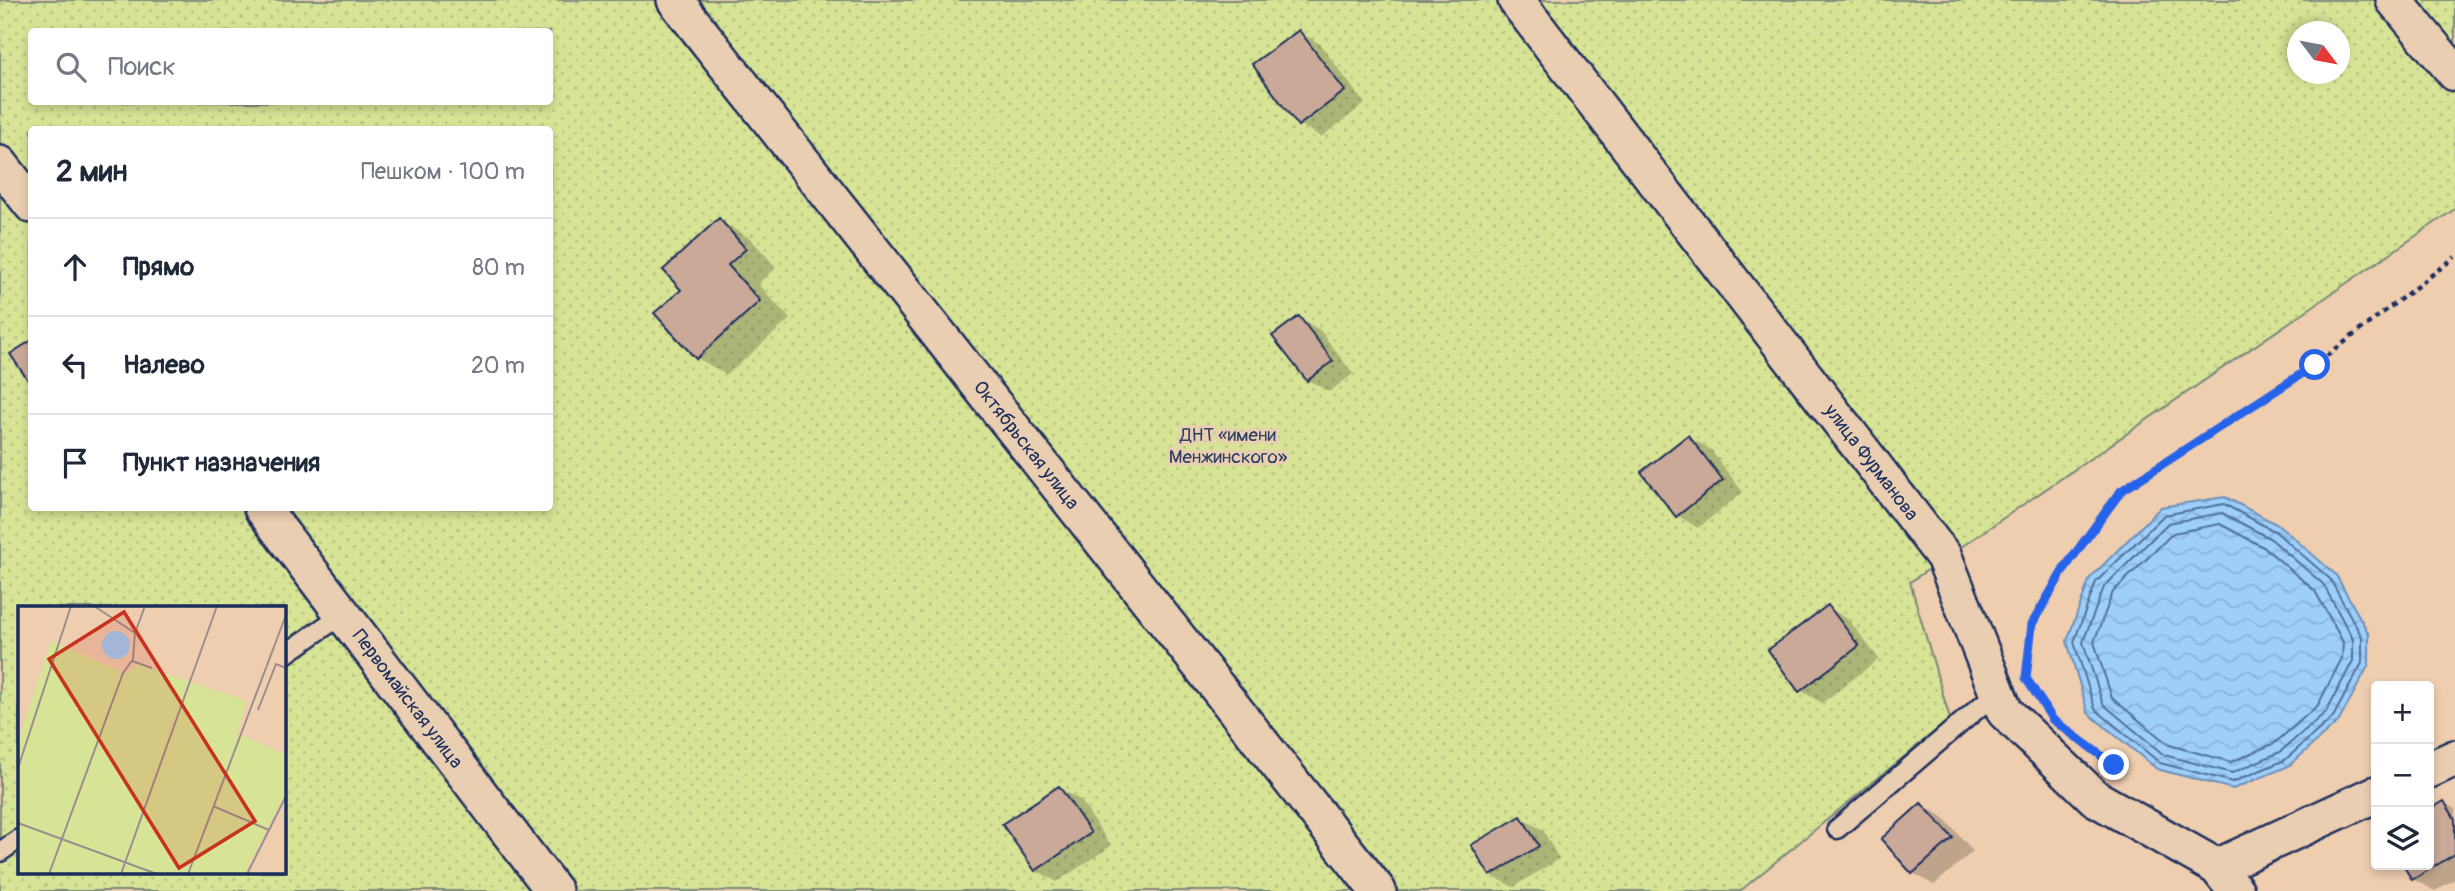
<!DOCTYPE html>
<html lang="ru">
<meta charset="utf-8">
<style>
body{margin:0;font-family:Pangolin,sans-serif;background:#f6f6f7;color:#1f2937}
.controls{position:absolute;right:21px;bottom:21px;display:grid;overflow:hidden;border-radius:7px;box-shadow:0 4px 10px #0003}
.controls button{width:63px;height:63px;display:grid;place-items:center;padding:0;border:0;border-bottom:2px solid #e0e1e3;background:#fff;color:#1f2937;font:35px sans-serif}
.compass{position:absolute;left:2287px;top:21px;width:63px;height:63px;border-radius:50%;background:#fff;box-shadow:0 4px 10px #0003;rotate:122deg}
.stop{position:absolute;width:21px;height:21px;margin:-16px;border:5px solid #2563eb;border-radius:50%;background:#fff}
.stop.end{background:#2563eb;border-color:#fff;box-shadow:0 2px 7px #0008}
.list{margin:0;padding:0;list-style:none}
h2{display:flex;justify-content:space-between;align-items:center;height:91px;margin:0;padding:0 28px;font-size:30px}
h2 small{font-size:23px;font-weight:400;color:#747a83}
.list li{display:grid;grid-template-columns:46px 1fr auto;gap:21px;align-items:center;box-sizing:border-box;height:98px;padding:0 28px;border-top:2px solid #e0e1e3}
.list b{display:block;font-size:26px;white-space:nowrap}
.list em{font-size:23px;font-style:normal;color:#747a83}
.icon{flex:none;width:38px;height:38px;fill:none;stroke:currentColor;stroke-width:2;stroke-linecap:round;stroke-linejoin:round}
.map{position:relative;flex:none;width:2455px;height:891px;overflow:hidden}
.search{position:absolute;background:#fff;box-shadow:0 4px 10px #0003;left:28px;top:28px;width:525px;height:77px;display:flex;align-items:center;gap:18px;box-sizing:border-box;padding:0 24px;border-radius:7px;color:#747a83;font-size:26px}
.panel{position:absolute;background:#fff;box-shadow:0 4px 10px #0003;left:28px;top:126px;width:525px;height:385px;border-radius:7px}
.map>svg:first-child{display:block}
.garden{fill:url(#garden-dots);stroke:#79897a;stroke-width:2;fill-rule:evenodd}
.water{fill:url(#water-waves);stroke:#6a8fbc;stroke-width:2}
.shadow{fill:#0003}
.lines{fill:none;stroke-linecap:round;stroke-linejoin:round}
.shore{stroke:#4f6f9c;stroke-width:2}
.building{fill:#caa999;stroke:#1b2f5e;stroke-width:2}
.service-casing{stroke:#1b2f5e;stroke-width:23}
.minor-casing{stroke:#1b2f5e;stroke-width:40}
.path{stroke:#1b2f5e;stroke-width:4.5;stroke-dasharray:5 5;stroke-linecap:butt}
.service{stroke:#eaceb1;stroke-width:18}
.minor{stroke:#eaceb1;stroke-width:35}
.route{stroke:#2563eb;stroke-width:9}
.labels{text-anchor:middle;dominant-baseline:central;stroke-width:6;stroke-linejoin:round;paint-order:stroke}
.park-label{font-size:19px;fill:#2e4164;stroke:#eaceb1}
.street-label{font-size:19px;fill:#1b2f5e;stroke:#eaceb1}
.inset-road{fill:none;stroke:#9a8e8f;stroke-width:2}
.view{fill:#c8321e;fill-opacity:0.15;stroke:#c8321e;stroke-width:3.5}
.inset-edge{fill:none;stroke:#1b2f5e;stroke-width:3.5}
</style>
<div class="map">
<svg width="2455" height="891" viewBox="0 0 2455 891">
<defs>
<pattern id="garden-dots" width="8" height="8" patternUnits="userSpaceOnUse" patternTransform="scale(1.75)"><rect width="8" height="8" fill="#d7e395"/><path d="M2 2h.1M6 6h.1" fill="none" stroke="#b8c383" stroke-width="1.8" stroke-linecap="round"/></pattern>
<pattern id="water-waves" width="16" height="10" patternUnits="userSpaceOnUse" patternTransform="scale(1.75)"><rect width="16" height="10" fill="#9ecffa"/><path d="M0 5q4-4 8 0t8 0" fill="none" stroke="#88b2d9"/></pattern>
</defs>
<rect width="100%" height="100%" fill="#efcdaf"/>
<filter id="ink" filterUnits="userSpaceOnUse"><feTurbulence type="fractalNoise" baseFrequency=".0143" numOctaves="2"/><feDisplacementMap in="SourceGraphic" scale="14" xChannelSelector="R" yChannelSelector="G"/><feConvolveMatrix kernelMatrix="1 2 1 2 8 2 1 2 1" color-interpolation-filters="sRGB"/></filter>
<g filter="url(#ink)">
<path class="garden" d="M 0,0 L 2455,0 L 2455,209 L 1910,582 L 1950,719 L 1740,891 L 0,891 ZM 32,32 L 550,32 L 550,102 L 32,102 ZM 2298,32 L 2340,32 L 2340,74 L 2298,74 ZM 32,130 L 550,130 L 550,508 L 32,508 ZM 19,608 L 284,608 L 284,872 L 19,872 Z"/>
<path class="water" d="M 2225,497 L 2280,526 L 2336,575 L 2369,634 L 2369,664 L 2339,721 L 2289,766 L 2233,789 L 2157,769 L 2088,713 L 2067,641 L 2090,578 L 2161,507 Z"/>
<g class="shadow">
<path d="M 1299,32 L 1320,44 L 1365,104 L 1321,137 L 1299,124 Z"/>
<path d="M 719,221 L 750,238 L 776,267 L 758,284 L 790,319 L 727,375 L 697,358 L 683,290 Z"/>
<path d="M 1299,318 L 1320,330 L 1353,374 L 1329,392 L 1308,380 Z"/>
<path d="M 1688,437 L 1710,449 L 1743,492 L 1698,528 L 1677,515 Z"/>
<path d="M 1828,607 L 1849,620 L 1879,659 L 1822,703 L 1800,690 Z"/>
<path d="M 1059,788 L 1080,800 L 1111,846 L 1057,882 L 1036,870 Z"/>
<path d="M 2444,803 L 2455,809 L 2455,879 L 2435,891 L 2413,879 L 2405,865 L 2429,865 L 2429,812 Z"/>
<path d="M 1922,805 L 1943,817 L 1973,851 L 1934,885 L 1913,873 Z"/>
<path d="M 1522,818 L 1543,830 L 1559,859 L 1513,887 L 1491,875 Z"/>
</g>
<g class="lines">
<g class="shore">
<path d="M 2224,504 L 2276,532 L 2330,579 L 2362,637 L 2362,663 L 2333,717 L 2285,760 L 2233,782 L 2160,763 L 2095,709 L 2074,642 L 2096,582 L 2164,515 Z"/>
<path d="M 2222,513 L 2271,539 L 2323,584 L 2353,639 L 2353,661 L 2326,712 L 2280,752 L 2232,773 L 2164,755 L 2103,704 L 2083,642 L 2104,587 L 2168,523 Z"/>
<path d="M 2220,524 L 2265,548 L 2315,591 L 2343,642 L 2342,658 L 2318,705 L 2275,743 L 2231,762 L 2169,745 L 2112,698 L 2094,642 L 2113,592 L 2173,533 Z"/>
</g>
</g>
<g class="building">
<path d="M 1299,30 L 1345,91 L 1298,126 L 1252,64 Z"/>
<path d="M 719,218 L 746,249 L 728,265 L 760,301 L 696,359 L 654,313 L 681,290 L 663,270 Z"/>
<path d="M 1299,316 L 1333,361 L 1307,381 L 1272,336 Z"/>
<path d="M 32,340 L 32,386 L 10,354 Z"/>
<path d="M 1688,435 L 1723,480 L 1676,517 L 1641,472 Z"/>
<path d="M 1828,605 L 1859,646 L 1799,692 L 1768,650 Z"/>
<path d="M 1059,786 L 1091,833 L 1035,871 L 1002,824 Z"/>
<path d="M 2444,801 L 2455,819 L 2455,854 L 2412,880 L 2403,865 L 2429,865 L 2429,810 Z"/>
<path d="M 1921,803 L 1953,838 L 1912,874 L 1881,839 Z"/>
<path d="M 1521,816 L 1539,846 L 1490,876 L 1471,845 Z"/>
</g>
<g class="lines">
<g class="service-casing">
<g id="service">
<path d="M 284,655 L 343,614"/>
<path d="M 1837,829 L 1996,693"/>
<path d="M 0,852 L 19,839"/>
</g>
</g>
<g class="minor-casing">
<g id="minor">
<path id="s1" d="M 675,0 L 1378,891"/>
<path id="s2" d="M 1516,0 L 1944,557 L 2005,712 L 2095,798 L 2217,867 L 2236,891"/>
<path d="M 2394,0 L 2455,73"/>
<path d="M 0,164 L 32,205"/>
<path id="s3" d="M 262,508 L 554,891"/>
<path d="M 2429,770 L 2455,758"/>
<path d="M 2217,867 L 2376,794"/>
</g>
</g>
<path class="path" d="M 2027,667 L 2032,624 L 2064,569 L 2121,491 L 2315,365 L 2455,257"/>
<use href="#service" class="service"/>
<use href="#minor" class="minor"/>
</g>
</g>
<g class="lines" filter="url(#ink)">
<path class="route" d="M 2114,765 L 2053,720 L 2026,678 L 2032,624 L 2064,569 L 2121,491 L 2315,365"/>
</g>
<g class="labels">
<g class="park-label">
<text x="1228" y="435">ДНТ «имени<tspan x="1228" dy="22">Менжинского»</tspan></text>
</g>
<g class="street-label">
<text stroke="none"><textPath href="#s1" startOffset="567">Октябрьская улица</textPath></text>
<text stroke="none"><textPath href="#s2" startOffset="583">улица Фурманова</textPath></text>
<text stroke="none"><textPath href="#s3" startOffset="240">Первомайская улица</textPath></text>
</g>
</g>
<g transform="translate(18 606)">
<rect width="268" height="268" fill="#efcdaf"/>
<path d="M 33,35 L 109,68 L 119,58 L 229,95 L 219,127 L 268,149 L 268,186 L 226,268 L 0,268 L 0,135 Z" fill="#d7e395"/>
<path d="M84 39a14 14 0 1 1 28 0a14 14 0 1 1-28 0Z" fill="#9ecffa"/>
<path class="inset-road" d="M 76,0 L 117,27M 114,55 L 134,62M 240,104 L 258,58 L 268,62M 0,162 L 53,0M 195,200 L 251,224M 0,217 L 139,268M 31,268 L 105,67 L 115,53 L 117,27 L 127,0M 103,268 L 199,0M 170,268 L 268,9M 229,268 L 268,190"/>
<path class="view" d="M 106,6 L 237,215 L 161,262 L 31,53 Z"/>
<rect width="268" height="268" class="inset-edge"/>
</g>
</svg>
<div class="controls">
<button>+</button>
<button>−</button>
<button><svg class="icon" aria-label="layers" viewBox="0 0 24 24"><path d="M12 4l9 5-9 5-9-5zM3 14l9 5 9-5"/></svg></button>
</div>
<svg class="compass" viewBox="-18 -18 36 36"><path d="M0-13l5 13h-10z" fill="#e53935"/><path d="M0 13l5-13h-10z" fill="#747a83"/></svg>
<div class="stop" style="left:2315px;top:365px"></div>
<div class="stop end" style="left:2114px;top:765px"></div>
<div class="search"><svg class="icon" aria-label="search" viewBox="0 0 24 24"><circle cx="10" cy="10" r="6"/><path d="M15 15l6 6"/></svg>Поиск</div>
<section class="panel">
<h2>2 мин<small>Пешком · 100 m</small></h2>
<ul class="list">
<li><svg class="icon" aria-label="ahead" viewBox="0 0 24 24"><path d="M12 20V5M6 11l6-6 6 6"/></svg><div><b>Прямо</b></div><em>80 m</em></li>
<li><svg class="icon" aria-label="left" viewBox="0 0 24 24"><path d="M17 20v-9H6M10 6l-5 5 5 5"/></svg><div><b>Налево</b></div><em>20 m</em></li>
<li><svg class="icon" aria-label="arrive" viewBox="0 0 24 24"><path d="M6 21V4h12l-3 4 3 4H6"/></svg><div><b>Пункт назначения</b></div></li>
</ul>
</section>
</div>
